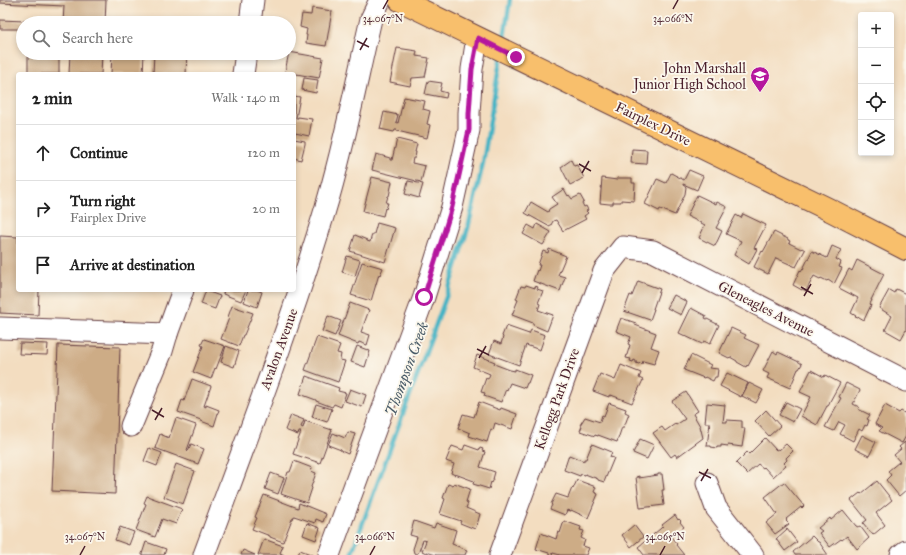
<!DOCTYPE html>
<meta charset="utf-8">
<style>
body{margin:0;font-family:"IM FELL Great Primer",serif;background:#f2f2f2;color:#222}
.controls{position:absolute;right:12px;top:12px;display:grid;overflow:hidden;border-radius:4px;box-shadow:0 2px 6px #0003}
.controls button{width:36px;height:36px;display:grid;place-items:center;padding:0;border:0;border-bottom:1px solid #e0e0e0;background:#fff;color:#222;font:20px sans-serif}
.stop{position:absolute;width:12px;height:12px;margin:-9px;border:3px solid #b5179e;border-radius:50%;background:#fff}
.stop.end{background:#b5179e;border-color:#fff;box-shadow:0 1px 4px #0008}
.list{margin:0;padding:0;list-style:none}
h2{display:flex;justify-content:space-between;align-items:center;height:52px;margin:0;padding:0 16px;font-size:17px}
h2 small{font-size:13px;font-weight:400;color:#767676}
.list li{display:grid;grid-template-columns:26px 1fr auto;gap:12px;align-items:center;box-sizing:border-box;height:56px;padding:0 16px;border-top:1px solid #e0e0e0}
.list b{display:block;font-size:15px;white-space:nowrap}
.list p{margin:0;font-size:13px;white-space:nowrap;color:#767676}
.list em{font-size:13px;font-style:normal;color:#767676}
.icon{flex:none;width:22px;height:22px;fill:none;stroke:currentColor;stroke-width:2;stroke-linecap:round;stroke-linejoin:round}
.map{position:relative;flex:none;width:906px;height:555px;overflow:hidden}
.search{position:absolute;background:#fff;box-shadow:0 2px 6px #0003;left:16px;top:16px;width:280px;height:44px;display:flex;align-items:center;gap:10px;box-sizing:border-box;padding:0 14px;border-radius:22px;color:#767676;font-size:15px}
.panel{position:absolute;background:#fff;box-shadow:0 2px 6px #0003;left:16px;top:72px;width:280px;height:220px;border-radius:4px}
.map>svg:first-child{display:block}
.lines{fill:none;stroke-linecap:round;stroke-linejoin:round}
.stream{stroke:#47b4c4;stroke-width:4.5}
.building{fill:#cdac86}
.minor-casing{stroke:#633c41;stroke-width:23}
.major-casing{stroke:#633c41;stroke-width:24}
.minor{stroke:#fff;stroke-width:21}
.major{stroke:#f8bf6c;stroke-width:22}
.route{stroke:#b5179e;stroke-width:5}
.ticks{fill:none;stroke:#4a1f2b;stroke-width:1.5}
.labels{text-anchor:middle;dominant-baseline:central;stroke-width:3.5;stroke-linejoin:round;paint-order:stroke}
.poi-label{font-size:14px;fill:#4a1f2b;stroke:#fbf7ec;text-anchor:end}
.street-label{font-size:14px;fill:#4a1f2b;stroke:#fbf7ec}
.water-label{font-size:15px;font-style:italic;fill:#495b68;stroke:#fbf7ec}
.ticks-label{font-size:10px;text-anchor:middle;fill:#4a1f2b;stroke:#fbf7ec;stroke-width:3.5;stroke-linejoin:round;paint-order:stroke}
</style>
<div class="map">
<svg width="906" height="555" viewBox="0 0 906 555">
<rect width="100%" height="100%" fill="#fbf7ec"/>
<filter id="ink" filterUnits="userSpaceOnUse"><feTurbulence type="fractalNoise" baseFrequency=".025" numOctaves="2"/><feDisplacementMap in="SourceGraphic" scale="8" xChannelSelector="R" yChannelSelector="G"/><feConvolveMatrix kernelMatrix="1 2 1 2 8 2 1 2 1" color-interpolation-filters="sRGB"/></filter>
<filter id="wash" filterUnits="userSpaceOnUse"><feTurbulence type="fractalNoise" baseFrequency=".012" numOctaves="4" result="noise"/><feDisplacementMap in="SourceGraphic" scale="16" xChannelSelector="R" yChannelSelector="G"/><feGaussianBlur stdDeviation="0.9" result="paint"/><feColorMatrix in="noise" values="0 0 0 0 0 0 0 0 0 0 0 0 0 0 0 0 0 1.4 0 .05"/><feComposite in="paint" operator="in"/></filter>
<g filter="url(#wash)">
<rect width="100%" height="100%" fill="#f3ddc0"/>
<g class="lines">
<g class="stream">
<path d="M 503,44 L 510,0"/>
<path d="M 351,555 L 446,297 L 468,228 L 483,163 L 501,55"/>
</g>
</g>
<g id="blocks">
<g class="building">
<path d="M 0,0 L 106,0 L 105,23 L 63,23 L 64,6 L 0,3 Z"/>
<path d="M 312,8 L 332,11 L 326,46 L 306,43 L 307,35 L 306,35 L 307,29 L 300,27 L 302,14 L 311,15 Z"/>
<path d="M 0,20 L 50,22 L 50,23 L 23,23 L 23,29 L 0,29 Z"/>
<path d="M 397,48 L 417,51 L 416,56 L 429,58 L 425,77 L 412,78 L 410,86 L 390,82 Z"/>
<path d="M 289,52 L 323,58 L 319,78 L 285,72 Z"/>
<rect x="28" y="53" width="31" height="21"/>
<path d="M 70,53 L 102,53 L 101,74 L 69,74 Z"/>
<path d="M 112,53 L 144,53 L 143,74 L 111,74 Z"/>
<path d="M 154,53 L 187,53 L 186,74 L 153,74 Z"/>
<path d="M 304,78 L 318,80 L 316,93 L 302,90 Z"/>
<path d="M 428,81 L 442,83 L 440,91 L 447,93 L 446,98 L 425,94 Z"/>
<path d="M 294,96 L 300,97 L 296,118 L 298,118 L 298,117 L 312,119 L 309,136 L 295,133 L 294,132 Z"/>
<path d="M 404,97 L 425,101 L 423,109 L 430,111 L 427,124 L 430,125 L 427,138 L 397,131 L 397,130 L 395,130 L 394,132 L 380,129 L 384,112 L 398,115 L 396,122 L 398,123 Z"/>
<path d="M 294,139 L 305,141 L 305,144 L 301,160 L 294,158 Z"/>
<path d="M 397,139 L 417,144 L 415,152 L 416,152 L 415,158 L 413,158 L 412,163 L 425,166 L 421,182 L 372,170 L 376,154 L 390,158 L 390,160 L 392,160 Z"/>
<path d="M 632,149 L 647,150 L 646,164 L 631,163 Z"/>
<path d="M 571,160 L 574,166 L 577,165 L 584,178 L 570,185 L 561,167 Z"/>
<path d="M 689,170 L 703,176 L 697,190 L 683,184 L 683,185 L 686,187 L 685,194 L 675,215 L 660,209 L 659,211 L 645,204 L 657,179 L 666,183 L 671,173 L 684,180 Z"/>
<path d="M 372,177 L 392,182 L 389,196 L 388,196 L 386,203 L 388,203 L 386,209 L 385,208 L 383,216 L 363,211 Z"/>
<path d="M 602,178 L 617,180 L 617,178 L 632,178 L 632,183 L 635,183 L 634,201 L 621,200 L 621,202 L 613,202 L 613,204 L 609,204 L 600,203 Z"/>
<path d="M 408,181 L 423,184 L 419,198 L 405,194 Z"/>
<path d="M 564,189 L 568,196 L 569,195 L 572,199 L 580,195 L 584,202 L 582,203 L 584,207 L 586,206 L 588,210 L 586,211 L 588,213 L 584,216 L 586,219 L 563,231 L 556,220 L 553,221 L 550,227 L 525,213 L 531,202 L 548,212 L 549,209 L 557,204 L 552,197 Z"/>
<path d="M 697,195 L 716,204 L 717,202 L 727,207 L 716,228 L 722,231 L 715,246 L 699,238 L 705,225 L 687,216 Z"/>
<path d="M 743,214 L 766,225 L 754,248 L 757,249 L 749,264 L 734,255 L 741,241 L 726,234 L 736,215 L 741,218 Z"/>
<path d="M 377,223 L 395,228 L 385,262 L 350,251 L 355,235 L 367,240 L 367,241 L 370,242 L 372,234 L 374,234 Z"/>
<path d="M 537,224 L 551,232 L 543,245 L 523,234 L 528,225 L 535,229 Z"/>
<path d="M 774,232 L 788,239 L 788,240 L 790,241 L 789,243 L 801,249 L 802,248 L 805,250 L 796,267 L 776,258 L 768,274 L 754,267 L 762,251 L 763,252 Z"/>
<path d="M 0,236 L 18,237 L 18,290 L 39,290 L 38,315 L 0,313 Z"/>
<path d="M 832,246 L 841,250 L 836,259 L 841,262 L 839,267 L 842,268 L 834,284 L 828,280 L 827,281 L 821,278 L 820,279 L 814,276 L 806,291 L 802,289 L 802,290 L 793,285 L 800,270 L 801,271 L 803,268 L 803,269 L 812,251 L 827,258 Z"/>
<path d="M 549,249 L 566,256 L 558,275 L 565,277 L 560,291 L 533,281 L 537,270 L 538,271 L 540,265 L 538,265 L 543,251 L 548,253 Z"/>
<path d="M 347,256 L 360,260 L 355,276 L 342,272 Z"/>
<path d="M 857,260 L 884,274 L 871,300 L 872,300 L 870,304 L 871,305 L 864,320 L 859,317 L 858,318 L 855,317 L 856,316 L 851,313 L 858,298 L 839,288 L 849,269 L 852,271 Z"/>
<path d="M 362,262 L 383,268 L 380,275 L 379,274 L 371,301 L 351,295 Z"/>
<path d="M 638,281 L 660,289 L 653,309 L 654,309 L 650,320 L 624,311 L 630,295 L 632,296 Z"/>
<path d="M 526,285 L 535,288 L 535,286 L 538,287 L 537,289 L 543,291 L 538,303 L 540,304 L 538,310 L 553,315 L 547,331 L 533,325 L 533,323 L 512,315 L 518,300 L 516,299 L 521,286 L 525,287 Z"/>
<path d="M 896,289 L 906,294 L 906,330 L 901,339 L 885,330 L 892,316 L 879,308 L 889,290 L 894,293 Z"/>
<path d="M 206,290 L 210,290 L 209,292 L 220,296 L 215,309 L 201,304 Z"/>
<path d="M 224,290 L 246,290 L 241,301 L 223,294 Z"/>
<path d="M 248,290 L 257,290 L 262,292 L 257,307 L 244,302 Z"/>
<path d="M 674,295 L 687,302 L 681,315 L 667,308 Z"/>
<path d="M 350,303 L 369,310 L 361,332 L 370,335 L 367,345 L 359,342 L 358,344 L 338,336 Z"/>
<path d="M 232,306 L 253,313 L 244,335 L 243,335 L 239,346 L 221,339 L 229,318 L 228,317 Z"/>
<path d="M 691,308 L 706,316 L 705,318 L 719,325 L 710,344 L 704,341 L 702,344 L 679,333 Z"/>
<path d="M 328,316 L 341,321 L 335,336 L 322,331 Z"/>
<path d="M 621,318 L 636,323 L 635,325 L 656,333 L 651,347 L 659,350 L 654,364 L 643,361 L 642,364 L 640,363 L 639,364 L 636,363 L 636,361 L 634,360 L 633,362 L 630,361 L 631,359 L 626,358 L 630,345 L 628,344 L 631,337 L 616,331 Z"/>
<path d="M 506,326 L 529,334 L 531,330 L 545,335 L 540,350 L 526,345 L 519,365 L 489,354 L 494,341 L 501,344 L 503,337 L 502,336 Z"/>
<path d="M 731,328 L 746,335 L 744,338 L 759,345 L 748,366 L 747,365 L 746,367 L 737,362 L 737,361 L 730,357 L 729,358 L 719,353 Z"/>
<path d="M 317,337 L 340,345 L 337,353 L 341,354 L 340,360 L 345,361 L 338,382 L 305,370 Z"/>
<path d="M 204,339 L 225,346 L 216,369 L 215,368 L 211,379 L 193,372 L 203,346 L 201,345 Z"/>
<path d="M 20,343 L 48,344 L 47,355 L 19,354 Z"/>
<path d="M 58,345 L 120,347 L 115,494 L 52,491 Z"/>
<path d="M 226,346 L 239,351 L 234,367 L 221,362 Z"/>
<path d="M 357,346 L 370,351 L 365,367 L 351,362 Z"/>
<path d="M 773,351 L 777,354 L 778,352 L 799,362 L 802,364 L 799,369 L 798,369 L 790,388 L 767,378 L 769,374 L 763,371 Z"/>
<path d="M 477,355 L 495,362 L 494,364 L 510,370 L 515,371 L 515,369 L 531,375 L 528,383 L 527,383 L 525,388 L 510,383 L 507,390 L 506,389 L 501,402 L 484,396 L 485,393 L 481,392 L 486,378 L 488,379 L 490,374 L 473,367 Z"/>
<path d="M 691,355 L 711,365 L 709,368 L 718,369 L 717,377 L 715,377 L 713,381 L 705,377 L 704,378 L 684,370 Z"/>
<path d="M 621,365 L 641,373 L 639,378 L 643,380 L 632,403 L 611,395 L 611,396 L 609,395 L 609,397 L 593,391 L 600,374 L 615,380 Z"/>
<path d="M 811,370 L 824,377 L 825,375 L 840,383 L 829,403 L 830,403 L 828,406 L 827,406 L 817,425 L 801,416 L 811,397 L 800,392 Z"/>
<path d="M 727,373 L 748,383 L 741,397 L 720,386 Z"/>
<path d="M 306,376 L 339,388 L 338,391 L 346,393 L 341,407 L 334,404 L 332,407 L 316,401 L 316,400 L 300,394 Z"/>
<path d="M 192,379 L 211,386 L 204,406 L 206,407 L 206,405 L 219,410 L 214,426 L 201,421 L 201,420 L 178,412 L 182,400 L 184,401 Z"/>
<path d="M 749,383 L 763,390 L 756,403 L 742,396 Z"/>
<path d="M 846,383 L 860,390 L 853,404 L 859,407 L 858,409 L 870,415 L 867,419 L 869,420 L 867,426 L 865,425 L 862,431 L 859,429 L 853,441 L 840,434 L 845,425 L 839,422 L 834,431 L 825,427 L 841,398 L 839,397 Z"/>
<path d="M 350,389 L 366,395 L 362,407 L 345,401 Z"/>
<path d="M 686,392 L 698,411 L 693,414 L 700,426 L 703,438 L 677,457 L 675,454 L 671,457 L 653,433 L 662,427 L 665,431 L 675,424 L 676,425 L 685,419 L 672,401 Z"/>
<path d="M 479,402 L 500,410 L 501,408 L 517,414 L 512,429 L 495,423 L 493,430 L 491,429 L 487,442 L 469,436 L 470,433 L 458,428 L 463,414 L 474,417 Z"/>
<path d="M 786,402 L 800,409 L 793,422 L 779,415 Z"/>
<path d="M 609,403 L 626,409 L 625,412 L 629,414 L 624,427 L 622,427 L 617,442 L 598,435 L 598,436 L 595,435 L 595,436 L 580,431 L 582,426 L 580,425 L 585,417 L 600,422 L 602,415 L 604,416 Z"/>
<path d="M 707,403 L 725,405 L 723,422 L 727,422 L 727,420 L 742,421 L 742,428 L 745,428 L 742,447 L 728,445 L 728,446 L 721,445 L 721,447 L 717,447 L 717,448 L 711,447 L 711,446 L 707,446 L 710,423 L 705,423 Z"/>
<path d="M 316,404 L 332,409 L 327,422 L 312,417 Z"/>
<path d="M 885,405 L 899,413 L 901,411 L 906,414 L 906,436 L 902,443 L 879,431 L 882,428 L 875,424 Z"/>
<path d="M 766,410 L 780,426 L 769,436 L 755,421 Z"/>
<path d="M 291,415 L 304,420 L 301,427 L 303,428 L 305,421 L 332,430 L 320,463 L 293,454 L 301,432 L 299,432 L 298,435 L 285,430 Z"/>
<path d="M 176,418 L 196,425 L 187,450 L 188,451 L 191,444 L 204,449 L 198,464 L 155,448 L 160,434 L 169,438 Z"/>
<path d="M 348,432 L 355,434 L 348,454 L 341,451 L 341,450 L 328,445 L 333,433 L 345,438 Z"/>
<path d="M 862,435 L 876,442 L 869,456 L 855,449 Z"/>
<path d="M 765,438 L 776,450 L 778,449 L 779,450 L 786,444 L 793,451 L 786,458 L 787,460 L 784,463 L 786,465 L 773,477 L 764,467 L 763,468 L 758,464 L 747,474 L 736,463 L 747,452 L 749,454 Z"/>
<path d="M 640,439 L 654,445 L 647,459 L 633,453 Z"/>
<path d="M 905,442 L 906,490 L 899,496 L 886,480 L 891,475 L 888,471 L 899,462 L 900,462 L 894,455 L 901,449 L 899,447 Z"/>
<path d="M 592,444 L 612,452 L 610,457 L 614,458 L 604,482 L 598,480 L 598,479 L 585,474 L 585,475 L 581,474 L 580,476 L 564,470 L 569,455 L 584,461 L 584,459 L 586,459 Z"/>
<path d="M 465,445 L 479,450 L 480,448 L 483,449 L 482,451 L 485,452 L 480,467 L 495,472 L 493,479 L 494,479 L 492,483 L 491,482 L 489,489 L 473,484 L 474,481 L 455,474 L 455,475 L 451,473 L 454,464 L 446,461 L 452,446 L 463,450 Z"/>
<path d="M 149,448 L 162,453 L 157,466 L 144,461 Z"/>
<path d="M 294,461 L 312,468 L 311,471 L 316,473 L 311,487 L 312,488 L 307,503 L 281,494 L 288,472 L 290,472 Z"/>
<path d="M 176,464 L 195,471 L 183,504 L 164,497 Z"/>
<path d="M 271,473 L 284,478 L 278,494 L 265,489 Z"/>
<path d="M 658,474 L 662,474 L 664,490 L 662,490 L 664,505 L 640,508 L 636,477 L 639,476 L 639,478 L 658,475 Z"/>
<path d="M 577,480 L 596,487 L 594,492 L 598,494 L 588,518 L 571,510 L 571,511 L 567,510 L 565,515 L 550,509 L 552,505 L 551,504 L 556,494 L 568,498 L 572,488 L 573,489 Z"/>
<path d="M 877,481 L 892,500 L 876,513 L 885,525 L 873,535 L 863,523 L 867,520 L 851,500 L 860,493 L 861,494 Z"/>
<path d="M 784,482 L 804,506 L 802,508 L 801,507 L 786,519 L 787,520 L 786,521 L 789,524 L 775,534 L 766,523 L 777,514 L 765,497 Z"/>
<path d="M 454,483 L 470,489 L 466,502 L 468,503 L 466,508 L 480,514 L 477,525 L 477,524 L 475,529 L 460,523 L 461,521 L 440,514 L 445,499 L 443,498 L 448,484 L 453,486 Z"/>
<path d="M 264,495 L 298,508 L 299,503 L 326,514 L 323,522 L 316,519 L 315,523 L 294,516 L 293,519 L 292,519 L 283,542 L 270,537 L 270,536 L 252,529 L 257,518 L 255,517 Z"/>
<path d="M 147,496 L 182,509 L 176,524 L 162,519 L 155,537 L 136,530 L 146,504 L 144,503 Z"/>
<path d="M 843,510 L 856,526 L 858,527 L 860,526 L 869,538 L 857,549 L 847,536 L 842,540 L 841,539 L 830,547 L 819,533 L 822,531 L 818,528 L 830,518 L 831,520 Z"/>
<path d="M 675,515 L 678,520 L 679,519 L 681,521 L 680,522 L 684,527 L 671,537 L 677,544 L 676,545 L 684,555 L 644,555 L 638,547 L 660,529 L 663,526 L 662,525 Z"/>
<path d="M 414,521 L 434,528 L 436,523 L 456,530 L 452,544 L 467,550 L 465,555 L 436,555 L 426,552 L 426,553 L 422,551 L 426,541 L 423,540 L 419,551 L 418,553 L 416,554 L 414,553 L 413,549 L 417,537 L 410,535 Z"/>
<path d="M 564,521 L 581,527 L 580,530 L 584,531 L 581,538 L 585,540 L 583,546 L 589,548 L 586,555 L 560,555 L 553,553 L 552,554 L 536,549 L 541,533 L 556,539 L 558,532 L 560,533 Z"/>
<path d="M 307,523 L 320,528 L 316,540 L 303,535 Z"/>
<path d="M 634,525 L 643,537 L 631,547 L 622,535 Z"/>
<path d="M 120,527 L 134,532 L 129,545 L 115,540 Z"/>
<path d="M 787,529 L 797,542 L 785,551 L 776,539 Z"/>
<path d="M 812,536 L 818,542 L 819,542 L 828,555 L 795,555 L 793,552 Z"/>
<path d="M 264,539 L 283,546 L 280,553 L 284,555 L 258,555 Z"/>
<path d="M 146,542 L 166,549 L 164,555 L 142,555 L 142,554 Z"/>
<path d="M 243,550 L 255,555 L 241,555 Z"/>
<path d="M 300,550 L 313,555 L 298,555 Z"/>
</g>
</g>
</g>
<g filter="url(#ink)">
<use href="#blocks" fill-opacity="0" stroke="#633c41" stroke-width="1"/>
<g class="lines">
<g class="minor-casing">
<g id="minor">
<path d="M 250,23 L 253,0"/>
<path d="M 243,74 L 246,53"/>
<path d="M 0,328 L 167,334"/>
<path d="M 131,426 L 162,351 L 167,334 L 183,290"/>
<path d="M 707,483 L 716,508 L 753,555"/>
<path d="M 204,555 C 246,441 290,327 325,210 C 344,148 356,83 371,19 L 380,0"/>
<path d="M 329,555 L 424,297 L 452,207 L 469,130 L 469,113 L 472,69 L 477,38"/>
<path d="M 500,555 L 604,271 L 623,247 L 653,251 L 906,381"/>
<path d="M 901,555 L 906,551"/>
</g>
</g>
<g class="major-casing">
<path id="major" d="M 400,0 L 832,211 L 906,249"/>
</g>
<use href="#minor" class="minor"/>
<use href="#major" class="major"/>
</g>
</g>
<g class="lines" filter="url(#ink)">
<path class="route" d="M 424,297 L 452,207 L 469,130 L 469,114 L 472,69 L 478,38 L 516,57"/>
</g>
<path class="ticks" d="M 383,9 L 388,0M 673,9 L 678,0M 357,41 L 369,47M 360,50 L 367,38M 579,164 L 591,171M 582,173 L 589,161M 801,287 L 813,294M 804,296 L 811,284M 477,349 L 489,355M 479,358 L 486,346M 152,410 L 164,417M 155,420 L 162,408M 699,472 L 711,478M 701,481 L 708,469M 80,555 L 85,546M 370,555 L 375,546M 660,555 L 665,546"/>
<defs>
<g id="school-pin" transform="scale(1)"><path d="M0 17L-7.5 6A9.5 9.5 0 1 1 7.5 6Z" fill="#b5179e" stroke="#fbf7ec"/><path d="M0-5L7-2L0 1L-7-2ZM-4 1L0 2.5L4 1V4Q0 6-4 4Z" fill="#fff"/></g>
</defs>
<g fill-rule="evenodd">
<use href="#school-pin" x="760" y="76"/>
</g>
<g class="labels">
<g class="poi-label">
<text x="746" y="68">John Marshall<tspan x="746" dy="16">Junior High School</tspan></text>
</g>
<g class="street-label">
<text transform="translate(653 124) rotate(26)">Fairplex Drive</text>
<text transform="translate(766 309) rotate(27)">Gleneagles Avenue</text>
<text transform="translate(279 349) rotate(-70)">Avalon Avenue</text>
<text transform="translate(557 399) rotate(-70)">Kellogg Park Drive</text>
</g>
<g class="water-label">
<text transform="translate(407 369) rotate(-70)">Thompson Creek</text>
</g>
</g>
<g class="ticks-label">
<text x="383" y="22">34.067°N</text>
<text x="673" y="22">34.066°N</text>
<text x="85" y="540">34.067°N</text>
<text x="375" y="540">34.066°N</text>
<text x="665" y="540">34.065°N</text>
</g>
</svg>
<div class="controls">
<button>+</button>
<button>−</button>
<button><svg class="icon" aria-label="locate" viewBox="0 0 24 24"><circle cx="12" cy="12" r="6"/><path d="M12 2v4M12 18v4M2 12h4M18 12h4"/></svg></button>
<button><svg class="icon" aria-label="layers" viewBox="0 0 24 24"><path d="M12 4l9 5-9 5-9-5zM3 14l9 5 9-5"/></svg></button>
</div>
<div class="stop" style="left:424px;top:297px"></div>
<div class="stop end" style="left:516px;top:57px"></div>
<div class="search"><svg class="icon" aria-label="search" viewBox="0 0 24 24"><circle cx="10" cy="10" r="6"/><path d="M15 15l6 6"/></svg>Search here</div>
<section class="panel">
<h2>2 min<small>Walk · 140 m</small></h2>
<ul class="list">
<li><svg class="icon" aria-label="ahead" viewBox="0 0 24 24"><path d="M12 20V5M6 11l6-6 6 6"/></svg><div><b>Continue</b></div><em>120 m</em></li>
<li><svg class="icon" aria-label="right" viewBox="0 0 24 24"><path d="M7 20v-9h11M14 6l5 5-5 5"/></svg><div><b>Turn right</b><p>Fairplex Drive</p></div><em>20 m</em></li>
<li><svg class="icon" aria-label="arrive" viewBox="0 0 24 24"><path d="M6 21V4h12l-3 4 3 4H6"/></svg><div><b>Arrive at destination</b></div></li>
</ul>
</section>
</div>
